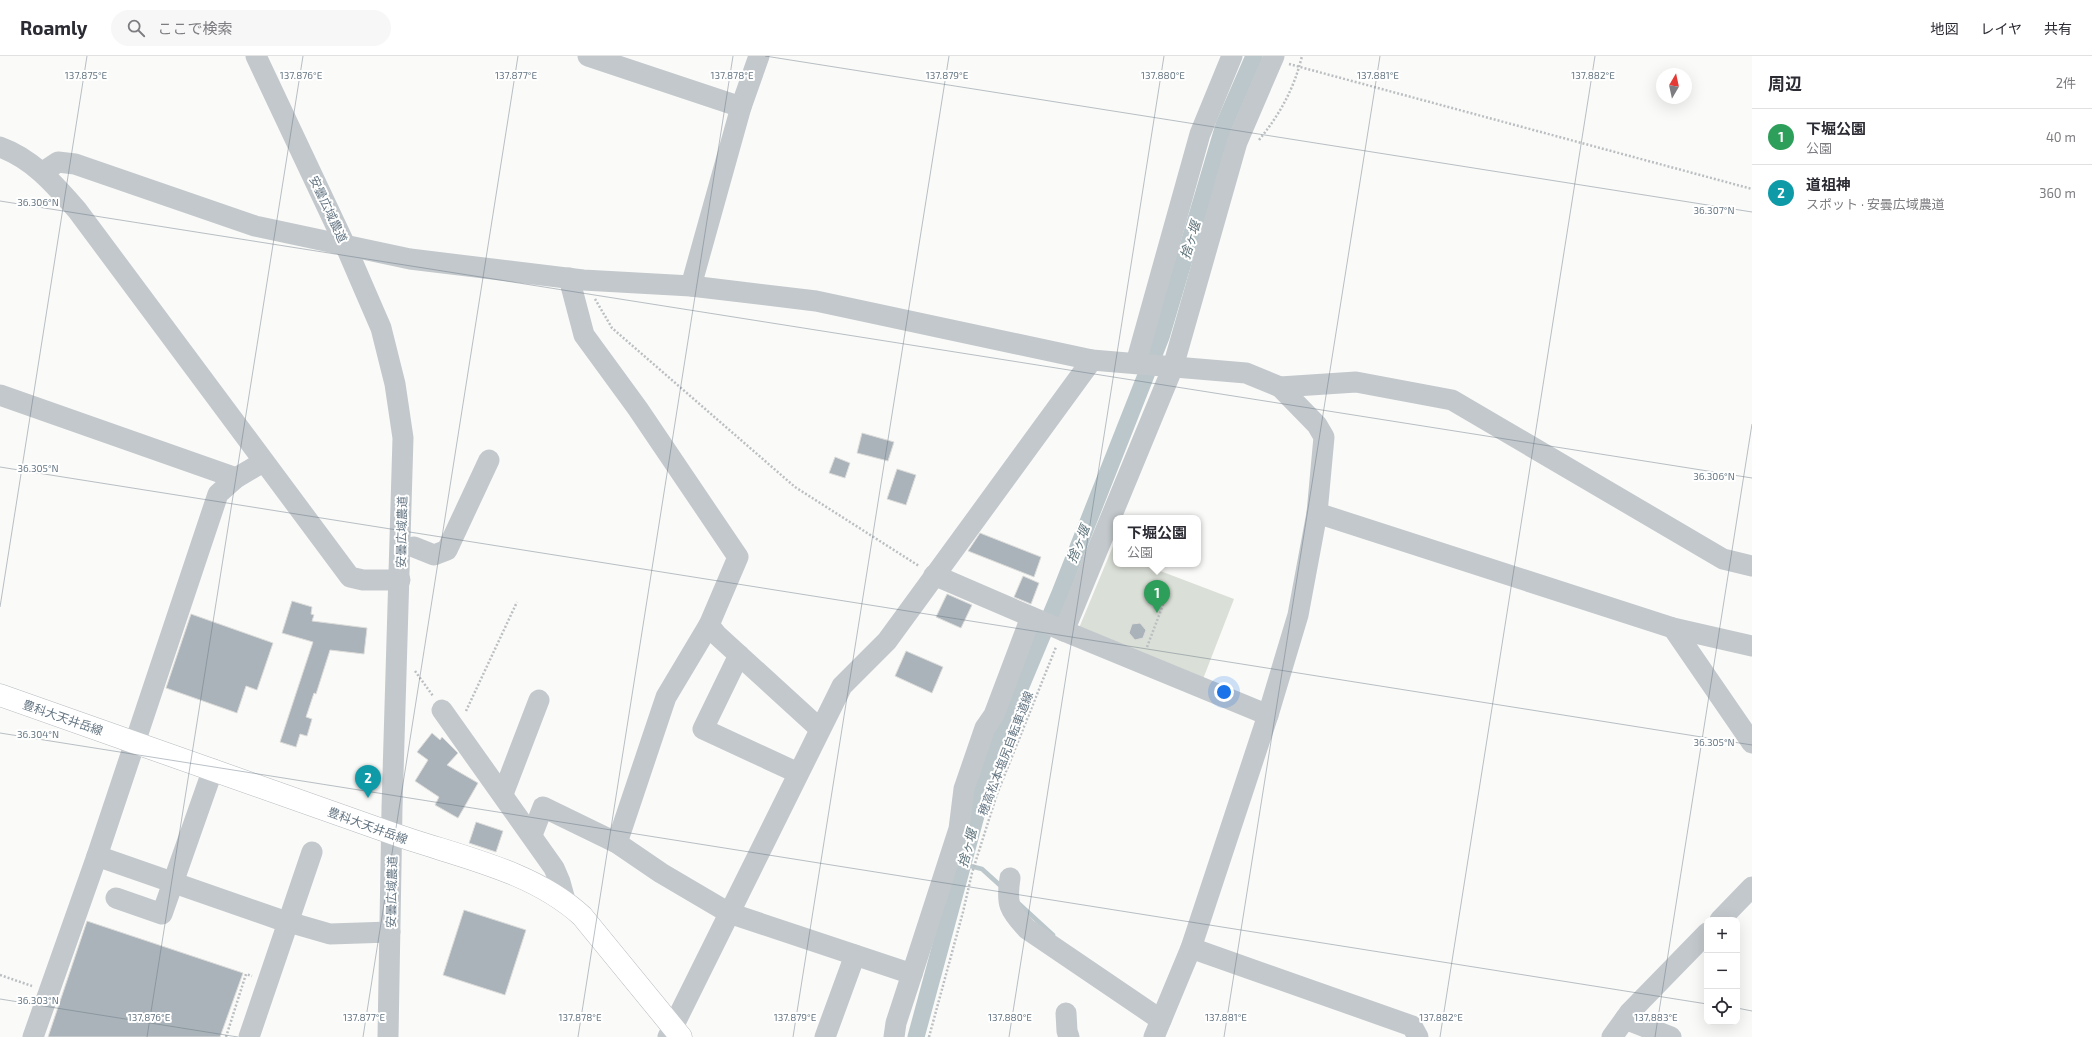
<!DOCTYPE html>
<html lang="ja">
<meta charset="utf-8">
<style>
body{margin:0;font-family:"Exo 2","Noto Sans JP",sans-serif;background:#f7f7f7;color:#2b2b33}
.controls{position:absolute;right:12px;bottom:12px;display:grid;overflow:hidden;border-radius:8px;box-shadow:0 4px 16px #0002}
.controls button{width:36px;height:36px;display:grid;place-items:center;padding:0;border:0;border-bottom:1px solid #e1e1e2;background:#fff;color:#2b2b33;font:20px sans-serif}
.compass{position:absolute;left:1656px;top:12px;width:36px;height:36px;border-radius:50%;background:#fff;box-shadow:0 4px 16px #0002;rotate:9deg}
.you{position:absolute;left:1224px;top:636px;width:14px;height:14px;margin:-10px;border:3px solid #fff;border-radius:50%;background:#1a73e8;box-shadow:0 0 0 6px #1a73e833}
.badge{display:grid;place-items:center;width:26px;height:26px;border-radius:50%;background:#111827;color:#fff;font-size:13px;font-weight:700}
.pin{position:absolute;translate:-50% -33px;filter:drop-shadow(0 1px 2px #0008)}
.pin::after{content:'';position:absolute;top:21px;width:14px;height:12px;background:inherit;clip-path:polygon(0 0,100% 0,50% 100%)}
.popup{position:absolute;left:1113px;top:459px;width:88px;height:52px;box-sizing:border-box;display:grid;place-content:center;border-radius:8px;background:#fff;filter:drop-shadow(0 1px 3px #0005);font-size:13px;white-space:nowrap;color:#7c7c81}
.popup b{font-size:15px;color:#2b2b33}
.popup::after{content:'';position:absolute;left:50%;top:100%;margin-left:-8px;border:8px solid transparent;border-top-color:#fff}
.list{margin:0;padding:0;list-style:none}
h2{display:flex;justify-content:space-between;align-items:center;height:52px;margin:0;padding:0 16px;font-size:17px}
h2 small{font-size:13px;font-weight:400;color:#7c7c81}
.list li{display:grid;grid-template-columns:26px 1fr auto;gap:12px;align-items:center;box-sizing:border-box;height:56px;padding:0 16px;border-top:1px solid #e1e1e2}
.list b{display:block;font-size:15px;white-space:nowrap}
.list p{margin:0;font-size:13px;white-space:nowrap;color:#7c7c81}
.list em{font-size:13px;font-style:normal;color:#7c7c81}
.icon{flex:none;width:22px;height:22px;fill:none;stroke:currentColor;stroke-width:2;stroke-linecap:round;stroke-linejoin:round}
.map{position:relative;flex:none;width:1752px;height:981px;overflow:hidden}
header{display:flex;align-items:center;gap:24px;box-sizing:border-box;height:56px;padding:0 20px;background:#fff;border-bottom:1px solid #e1e1e2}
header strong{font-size:19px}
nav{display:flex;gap:22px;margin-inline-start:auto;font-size:14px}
.search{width:280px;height:36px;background:#f7f7f7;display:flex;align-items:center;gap:10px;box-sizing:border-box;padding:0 14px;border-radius:22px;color:#7c7c81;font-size:15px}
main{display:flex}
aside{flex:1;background:#fff}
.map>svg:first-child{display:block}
.green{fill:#dadfd7}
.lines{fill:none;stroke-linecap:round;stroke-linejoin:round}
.stream{stroke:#bbc7cb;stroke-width:4.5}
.canal{stroke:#bbc7cb;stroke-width:17}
.building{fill:#aab3b9;stroke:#dcdcda}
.major-casing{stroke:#b5babe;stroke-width:23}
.path{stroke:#bbbfc2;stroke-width:2.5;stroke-dasharray:2 2;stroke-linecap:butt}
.minor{stroke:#c3c8cc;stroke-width:21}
.major{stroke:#fff;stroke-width:22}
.ticks{fill:none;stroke:#657683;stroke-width:1;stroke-opacity:0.45}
.labels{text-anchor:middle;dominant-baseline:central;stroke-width:4;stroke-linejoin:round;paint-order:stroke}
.street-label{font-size:12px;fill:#657683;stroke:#fff}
.water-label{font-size:13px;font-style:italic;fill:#60757c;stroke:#fff}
.ticks-label{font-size:10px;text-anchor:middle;fill:#657683;stroke:#fff;stroke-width:4;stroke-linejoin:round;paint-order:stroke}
</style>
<header>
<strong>Roamly</strong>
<div class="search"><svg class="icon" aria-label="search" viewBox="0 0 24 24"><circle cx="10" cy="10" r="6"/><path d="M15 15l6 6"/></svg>ここで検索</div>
<nav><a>地図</a><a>レイヤ</a><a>共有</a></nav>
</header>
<main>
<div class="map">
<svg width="1752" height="981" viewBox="0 0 1752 981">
<rect width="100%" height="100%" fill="#fafaf8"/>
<path class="green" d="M 1116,483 L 1116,508 L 1157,508 L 1155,513 L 1234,543 L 1203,623 L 1079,572 Z"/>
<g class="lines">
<g class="stream">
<path d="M 963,808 L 982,813 L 1003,832"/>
<path d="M 1017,846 L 1053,879"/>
</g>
<path class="canal" d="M 916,981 L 993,697 L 1060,537 L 1161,281 L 1224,69 L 1254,0"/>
</g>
<g class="building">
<path d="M 862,377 L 894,386 L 888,405 L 857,397 Z"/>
<path d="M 835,401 L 850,407 L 845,422 L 829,417 Z"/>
<path d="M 897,413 L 916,419 L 906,449 L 887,443 Z"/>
<path d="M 980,477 L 1041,501 L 1034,521 L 968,495 Z"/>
<path d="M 1023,520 L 1039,527 L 1031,548 L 1014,541 Z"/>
<path d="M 947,538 L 972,549 L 961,572 L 936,561 Z"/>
<path d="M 292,545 L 312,551 L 311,558 L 314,559 L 312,565 L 367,572 L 364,598 L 330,594 L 316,638 L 314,637 L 306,661 L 312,663 L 307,680 L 300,678 L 296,691 L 280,686 L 313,586 L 282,577 Z"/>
<path d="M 191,558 L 273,587 L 257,634 L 246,630 L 237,657 L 166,632 Z"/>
<path d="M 1140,567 L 1146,574 L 1143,582 L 1135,584 L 1129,577 L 1132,568 Z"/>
<path d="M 906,595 L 943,611 L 932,637 L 895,620 Z"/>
<path d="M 432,677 L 440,684 L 442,681 L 458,697 L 447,709 L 478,727 L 458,762 L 435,749 L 439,741 L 415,725 L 428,704 L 417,696 Z"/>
<path d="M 476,766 L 503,775 L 496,796 L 469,787 Z"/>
<path d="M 464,854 L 526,874 L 505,939 L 443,919 Z"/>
<path d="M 87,865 L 243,917 L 220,981 L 48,981 Z"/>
</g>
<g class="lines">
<g class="major-casing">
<path id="major" d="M 0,639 C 131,684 261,731 391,777 C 455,800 531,813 582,860 L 681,981"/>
</g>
<g class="path">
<path d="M 1289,8 L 1752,133"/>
<path d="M 1259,84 C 1280,58 1294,33 1302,0"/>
<path d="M 595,243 L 612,272 L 795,431 L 919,510"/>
<path d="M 1147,591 L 1166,541"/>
<path d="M 415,615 L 433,640"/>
<path d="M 466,655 L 517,546"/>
<path d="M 0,919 L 32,930"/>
<path d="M 226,981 L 246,918 L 252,920"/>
<path d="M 929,981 L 963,856 L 972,817 L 997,738 L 1056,591"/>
</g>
<g class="minor">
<path d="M 256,0 L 346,191 L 381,272 L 395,328 L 403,382 L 392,752 L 388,981"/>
<path d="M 588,0 L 741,51"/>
<path d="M 0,91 C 33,103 54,128 77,154 L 350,521 L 363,524 L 400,524"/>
<path d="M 43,116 L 58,106 L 75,108 L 255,170 L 410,203 L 583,224 L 691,230 L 816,245 L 1092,304 L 1246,317 L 1280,331 L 1317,369 L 1324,381 L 1317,457 L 1298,559 L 1268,659 L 1191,892 L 1154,981"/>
<path d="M 569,222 L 584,279 L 638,353 L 738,501 L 709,569 L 666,641 L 617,787"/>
<path d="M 691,230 L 741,51 L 759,0"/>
<path d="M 1136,307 L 1200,78 L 1232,0"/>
<path d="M 1280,331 L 1356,326 L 1452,344 L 1723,503 L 1752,510"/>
<path d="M 0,339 L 236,422"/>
<path d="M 1317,457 L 1673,572 L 1752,590"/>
<path d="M 414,491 L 434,499 L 447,494 L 489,404"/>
<path d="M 934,519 L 1064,575 L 1173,311 L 1237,86 L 1274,0"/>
<path d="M 709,569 L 717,579 L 820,673"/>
<path d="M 1673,572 L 1752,687"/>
<path d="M 1064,575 L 1268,659"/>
<path d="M 739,599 L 703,673 L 798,717"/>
<path d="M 442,654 L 554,812 L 560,826 L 565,844"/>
<path d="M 503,738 L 539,644"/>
<path d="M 532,779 L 543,751 L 617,787 L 661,817 L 729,857 L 912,918"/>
<path d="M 97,800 L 278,863 L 330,878 L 390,876"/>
<path d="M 1010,822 C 1006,848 1009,854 1027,873 L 1161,964"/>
<path d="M 116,842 L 162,858 L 213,713"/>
<path d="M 1720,864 L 1752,831"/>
<path d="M 1191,892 L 1412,970 L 1418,981"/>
<path d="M 1066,957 L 1067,975 L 1069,981"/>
<path d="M 1625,963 L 1671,981"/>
<path d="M 33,981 L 97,800 L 218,438 L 236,422 L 263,406"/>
<path d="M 249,981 L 312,796"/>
<path d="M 668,981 L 842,630 L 887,585 L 1092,304"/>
<path d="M 825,981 L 855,899"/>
<path d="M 894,981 L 896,967 L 912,918 L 959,773 L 964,733 L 985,672 L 994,659 L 1031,561"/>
<path d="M 1612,981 L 1630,956 L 1707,877"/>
</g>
<use href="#major" class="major"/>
</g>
<path class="ticks" d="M 765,0 L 1752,156M 0,145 L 1752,422M 0,411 L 1752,689M 0,551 L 87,0M 0,677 L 1707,948M 0,943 L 238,981M 1737,952 L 1752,955M 147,981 L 303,0M 363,981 L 518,0M 578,981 L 733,0M 793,981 L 949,0M 1009,981 L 1164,0M 1224,981 L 1380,0M 1440,981 L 1595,0M 1655,981 L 1752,368"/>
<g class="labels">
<g class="street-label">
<text transform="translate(329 153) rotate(65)">安曇広域農道</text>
<text transform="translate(401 476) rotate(-89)">安曇広域農道</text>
<text transform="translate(63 661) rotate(19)">豊科大天井岳線</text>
<text transform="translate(1005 697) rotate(-69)">穂高松本塩尻自転車道線</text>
<text transform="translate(368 769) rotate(20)">豊科大天井岳線</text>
<text transform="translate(391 836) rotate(-89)">安曇広域農道</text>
</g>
<g class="water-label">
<text transform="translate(1190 184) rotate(-73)">捨ヶ堰</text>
<text transform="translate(1078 488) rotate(-68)">捨ヶ堰</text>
<text transform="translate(967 792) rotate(-75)">捨ヶ堰</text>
</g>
</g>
<g class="ticks-label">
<text x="86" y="23">137.875°E</text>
<text x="301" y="23">137.876°E</text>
<text x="516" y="23">137.877°E</text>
<text x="732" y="23">137.878°E</text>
<text x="947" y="23">137.879°E</text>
<text x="1163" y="23">137.880°E</text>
<text x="1378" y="23">137.881°E</text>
<text x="1593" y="23">137.882°E</text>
<text x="38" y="150">36.306°N</text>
<text x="1714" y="158">36.307°N</text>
<text x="38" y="416">36.305°N</text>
<text x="1714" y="424">36.306°N</text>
<text x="38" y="682">36.304°N</text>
<text x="1714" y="690">36.305°N</text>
<text x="38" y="948">36.303°N</text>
<text x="149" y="965">137.876°E</text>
<text x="364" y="965">137.877°E</text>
<text x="580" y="965">137.878°E</text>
<text x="795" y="965">137.879°E</text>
<text x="1010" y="965">137.880°E</text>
<text x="1226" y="965">137.881°E</text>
<text x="1441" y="965">137.882°E</text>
<text x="1656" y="965">137.883°E</text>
</g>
</svg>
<div class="controls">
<button>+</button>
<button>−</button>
<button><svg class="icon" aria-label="locate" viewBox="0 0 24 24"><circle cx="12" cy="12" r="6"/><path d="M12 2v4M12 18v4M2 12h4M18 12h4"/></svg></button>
</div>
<svg class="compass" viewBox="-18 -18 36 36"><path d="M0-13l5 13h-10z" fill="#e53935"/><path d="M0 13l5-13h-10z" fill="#7c7c81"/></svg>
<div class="you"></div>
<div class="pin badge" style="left:1157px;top:557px;background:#2e9e5b">1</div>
<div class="popup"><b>下堀公園</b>公園</div>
<div class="pin badge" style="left:368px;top:742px;background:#0f9aa8">2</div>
</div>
<aside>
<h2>周辺<small>2件</small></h2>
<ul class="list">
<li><span class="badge" style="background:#2e9e5b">1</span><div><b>下堀公園</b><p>公園</p></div><em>40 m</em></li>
<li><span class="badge" style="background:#0f9aa8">2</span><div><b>道祖神</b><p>スポット · 安曇広域農道</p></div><em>360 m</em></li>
</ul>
</aside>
</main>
